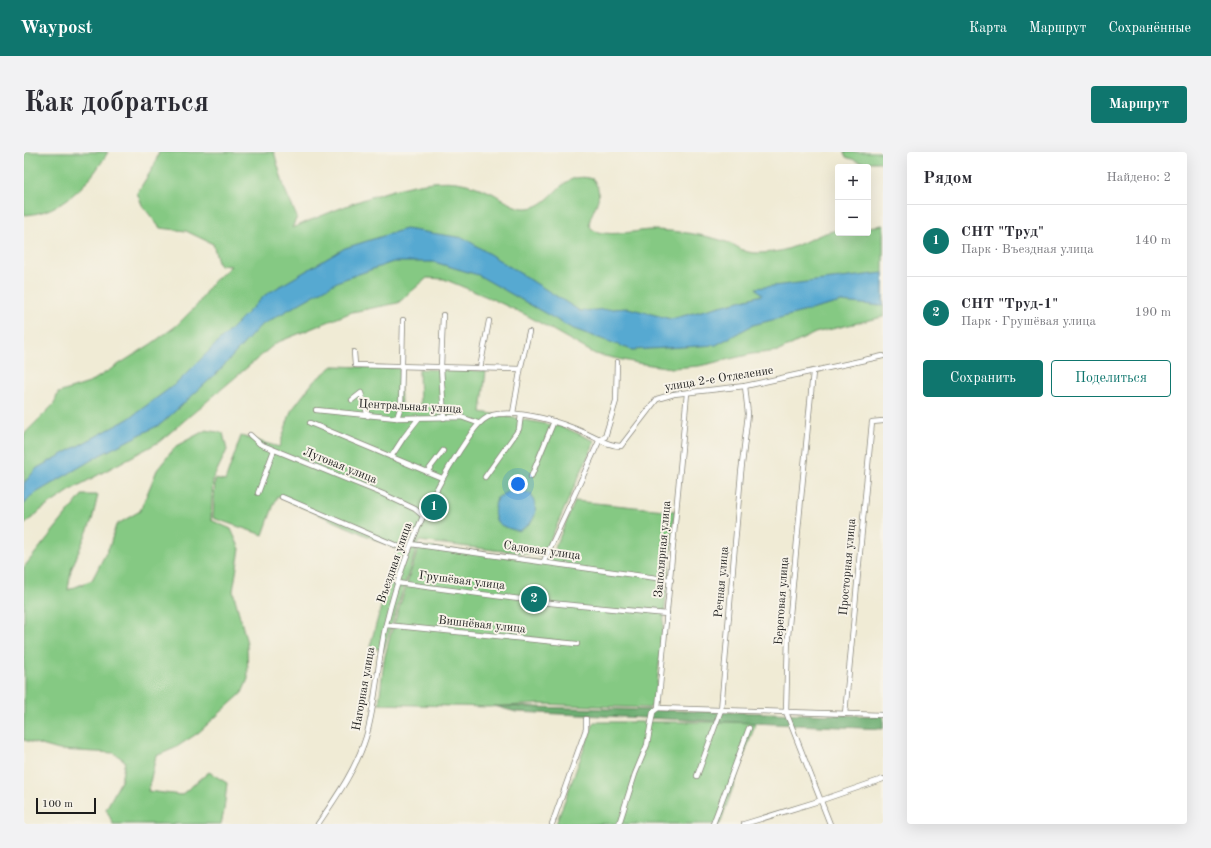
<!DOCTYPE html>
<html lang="ru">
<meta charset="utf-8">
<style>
body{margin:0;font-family:"Old Standard TT",serif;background:#f2f2f3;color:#2b2b33}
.controls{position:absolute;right:12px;top:12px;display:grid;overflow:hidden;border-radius:4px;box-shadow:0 4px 16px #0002}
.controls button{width:36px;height:36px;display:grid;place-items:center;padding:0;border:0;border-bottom:1px solid #e1e1e2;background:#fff;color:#2b2b33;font:20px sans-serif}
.scale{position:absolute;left:12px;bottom:10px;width:60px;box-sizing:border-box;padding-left:4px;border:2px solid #1c1c1c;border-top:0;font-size:11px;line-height:14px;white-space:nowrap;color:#1c1c1c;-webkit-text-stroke:3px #f7f3e8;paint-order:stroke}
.you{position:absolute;left:494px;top:332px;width:14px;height:14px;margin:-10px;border:3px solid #fff;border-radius:50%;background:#1a73e8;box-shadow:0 0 0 6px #1a73e833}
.badge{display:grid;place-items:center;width:26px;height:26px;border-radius:50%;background:#0f766e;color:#fff;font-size:13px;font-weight:700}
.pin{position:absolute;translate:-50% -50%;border:2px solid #fff;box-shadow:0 1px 4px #0006}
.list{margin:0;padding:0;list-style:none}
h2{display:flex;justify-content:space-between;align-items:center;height:52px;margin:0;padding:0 16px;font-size:17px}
h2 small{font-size:13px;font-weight:400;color:#7c7c81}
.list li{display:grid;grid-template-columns:26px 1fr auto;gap:12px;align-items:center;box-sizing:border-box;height:72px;padding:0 16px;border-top:1px solid #e1e1e2}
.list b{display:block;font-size:15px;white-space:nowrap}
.list p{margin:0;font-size:13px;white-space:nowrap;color:#7c7c81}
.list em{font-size:13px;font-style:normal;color:#7c7c81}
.actions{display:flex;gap:8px;padding:12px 16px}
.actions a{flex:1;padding:9px 0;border:1px solid #0f766e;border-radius:4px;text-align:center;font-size:14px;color:#0f766e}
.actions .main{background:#0f766e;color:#fff}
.map{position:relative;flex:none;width:859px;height:672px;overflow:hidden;border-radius:4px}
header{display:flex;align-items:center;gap:24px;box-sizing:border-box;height:56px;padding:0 20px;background:#0f766e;color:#fff}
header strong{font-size:19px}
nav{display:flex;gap:22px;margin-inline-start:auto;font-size:14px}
.intro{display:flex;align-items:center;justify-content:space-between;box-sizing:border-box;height:96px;padding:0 24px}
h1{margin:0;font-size:28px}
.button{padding:10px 18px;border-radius:4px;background:#0f766e;color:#fff;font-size:14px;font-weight:700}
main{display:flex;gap:24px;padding:0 24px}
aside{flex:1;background:#fff;border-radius:4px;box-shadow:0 4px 16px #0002}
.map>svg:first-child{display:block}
.green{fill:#85c983;stroke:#507250}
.forest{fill:#6cad71;stroke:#446446}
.water{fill:#56a9d1;stroke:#396276}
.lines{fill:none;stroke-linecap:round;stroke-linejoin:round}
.minor-casing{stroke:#868478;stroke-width:6}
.minor{stroke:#fff;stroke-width:4.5}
.labels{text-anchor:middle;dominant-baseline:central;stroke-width:4;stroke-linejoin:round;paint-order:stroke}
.street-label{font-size:12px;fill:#1c1c1c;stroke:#f7f3e8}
</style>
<header>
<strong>Waypost</strong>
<nav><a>Карта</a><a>Маршрут</a><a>Сохранённые</a></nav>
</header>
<div class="intro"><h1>Как добраться</h1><a class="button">Маршрут</a></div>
<main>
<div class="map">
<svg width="859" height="672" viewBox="0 0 859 672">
<rect width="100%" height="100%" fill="#f7f3e8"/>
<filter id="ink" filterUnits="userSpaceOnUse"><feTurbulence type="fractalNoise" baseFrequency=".025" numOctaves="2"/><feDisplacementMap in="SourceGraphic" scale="8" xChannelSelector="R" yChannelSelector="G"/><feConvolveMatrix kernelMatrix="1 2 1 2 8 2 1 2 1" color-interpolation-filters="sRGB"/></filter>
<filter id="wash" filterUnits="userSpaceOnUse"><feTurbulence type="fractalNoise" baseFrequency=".012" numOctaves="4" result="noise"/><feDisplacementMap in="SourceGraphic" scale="16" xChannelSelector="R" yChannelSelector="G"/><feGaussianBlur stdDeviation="0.9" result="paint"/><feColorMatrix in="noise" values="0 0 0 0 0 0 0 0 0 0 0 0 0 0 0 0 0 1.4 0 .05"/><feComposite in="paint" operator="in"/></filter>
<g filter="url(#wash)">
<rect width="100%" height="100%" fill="#f0ebd5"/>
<g class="green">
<path d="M 0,0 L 84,0 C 67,30 37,62 0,63 Z"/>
<path d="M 135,0 L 250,0 L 261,38 L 273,65 L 268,76 C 312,58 387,24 433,30 C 445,32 457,36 468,41 C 480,47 489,57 504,56 C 531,54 535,17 569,27 C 582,46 569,53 565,72 C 569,89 614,78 627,78 C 649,78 685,83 705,91 C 711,93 716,97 721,99 C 729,102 739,101 748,100 C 771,99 791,81 814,78 L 814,81 L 844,81 L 844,75 L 859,73 L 859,165 L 791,181 L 755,199 L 728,202 L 675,214 L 648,216 L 613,211 L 571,202 L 502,163 L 468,147 L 420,127 L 403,126 L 374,151 L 328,160 L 252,191 L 135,290 L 50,336 L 17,358 L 0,373 L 0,282 L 30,252 L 34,241 L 65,231 L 127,192 L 152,174 L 174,152 L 186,133 L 207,114 L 195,113 L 189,92 L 162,79 L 136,76 L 118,53 L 113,41 L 130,14 Z"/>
<path d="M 820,0 L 859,0 L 859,10 L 836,10 L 822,5 Z"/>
<path d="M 309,214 L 376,216 L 377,256 L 396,256 L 395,217 L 462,219 L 457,260 L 539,275 L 571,289 L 519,404 L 395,389 L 359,499 L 346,494 L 373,397 L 253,344 L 239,383 L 189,366 L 191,327 L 201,329 L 217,284 L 255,295 L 267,259 L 290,229 Z"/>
<path d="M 182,278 L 199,281 L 203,298 L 189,327 L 187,368 L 207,377 L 216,397 L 209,439 L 223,491 L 224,527 L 218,541 L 174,581 L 151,596 L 132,604 L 124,639 L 157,643 L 185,620 L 203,631 L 200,659 L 197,672 L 89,672 L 82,657 L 97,629 L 101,609 L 90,601 L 35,598 L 0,588 L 0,415 L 58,343 L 74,343 L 68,368 L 47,418 L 44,438 L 68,428 L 86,393 L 92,373 L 116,359 L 133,318 L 152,294 Z"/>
<path d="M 551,349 L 651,359 L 631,552 L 625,556 L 516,552 L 464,555 L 355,552 L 360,508 L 366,484 L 395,394 L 525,410 Z"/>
<path d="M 570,570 L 732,570 L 696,672 L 532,672 Z"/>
</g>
<path class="forest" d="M 470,554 L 859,564 L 859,577 L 492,560 Z"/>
<g class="water">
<path d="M 381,77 L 440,86 L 556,159 L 604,156 L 647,167 L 738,143 L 732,136 L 859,121 L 859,154 L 817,150 L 729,173 L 692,193 L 608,198 L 547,176 L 454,123 L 410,110 L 369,110 L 315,129 L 236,174 L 193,221 L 137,272 L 76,303 L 7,344 L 0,353 L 0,331 L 13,316 L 104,267 L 153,231 L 241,143 L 321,96 Z"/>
<path d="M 496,338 L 507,342 C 515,359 513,369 495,379 C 473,374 466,370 473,346 L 483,340 Z"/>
</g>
</g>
<g filter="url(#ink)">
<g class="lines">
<g class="minor-casing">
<g id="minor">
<path d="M 419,163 L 417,215 L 420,266"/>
<path d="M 330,200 L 331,213 L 496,217"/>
<path d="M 456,216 L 465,169"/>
<path d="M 789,220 L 764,484 L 762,560 L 806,672"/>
<path d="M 328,248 L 337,241 L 344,264"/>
<path d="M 292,258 L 373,266 L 437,265 L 454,271"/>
<path d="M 489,261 L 497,214 L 505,180"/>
<path d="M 373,266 L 377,254 L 379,168"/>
<path d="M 286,271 L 418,326"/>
<path d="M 226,283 L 236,292 L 359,342 L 391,357 L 398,363"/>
<path d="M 367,305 L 380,285 L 395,266"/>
<path d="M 403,320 L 419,299"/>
<path d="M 461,325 L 495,277 L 497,263"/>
<path d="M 507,325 L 530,269"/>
<path d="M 234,341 L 250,298"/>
<path d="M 258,345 L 385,399"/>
<path d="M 387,392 L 647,428"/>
<path d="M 520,409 L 576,287 L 581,285 L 592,249 L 593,210"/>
<path d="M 373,431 L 526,451 L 643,462"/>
<path d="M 362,473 L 553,492"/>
<path d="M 634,556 L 663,241"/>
<path d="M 634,556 L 859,563"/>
<path d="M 821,562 L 848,270 L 859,269"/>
<path d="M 673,624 L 697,558 L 717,321 L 724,262 L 721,234"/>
<path d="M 294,672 C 313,644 332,617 342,585 C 353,548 353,510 362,472 C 377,410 401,351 436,298 C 446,284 455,264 474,262 C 501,259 536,270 561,281 C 573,286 584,294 597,294 L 633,247 L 650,242 L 721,234 L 859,204"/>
<path d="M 528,672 L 562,577 L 562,567"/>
<path d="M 595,672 L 611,622 L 623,593 L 629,560 L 634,556"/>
<path d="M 689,672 L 725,576"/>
<path d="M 720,672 L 798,648 L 859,627"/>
</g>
</g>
<use href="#minor" class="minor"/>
</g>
</g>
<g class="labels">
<g class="street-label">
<text transform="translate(695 227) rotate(-9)">улица 2-е Отделение</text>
<text transform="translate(386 255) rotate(3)">Центральная улица</text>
<text transform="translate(316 314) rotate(22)">Луговая улица</text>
<text transform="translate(639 397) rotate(-85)">Заполярная улица</text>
<text transform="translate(518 399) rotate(8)">Садовая улица</text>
<text transform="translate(371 411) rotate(-71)">Въездная улица</text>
<text transform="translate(824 415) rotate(-85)">Просторная улица</text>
<text transform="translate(438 429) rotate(7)">Грушёвая улица</text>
<text transform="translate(698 430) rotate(-85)">Речная улица</text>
<text transform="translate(758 449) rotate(-86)">Береговая улица</text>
<text transform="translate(458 473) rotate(6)">Вишнёвая улица</text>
<text transform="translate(340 537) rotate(-80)">Нагорная улица</text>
</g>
</g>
</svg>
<div class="controls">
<button>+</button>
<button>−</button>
</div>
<div class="scale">100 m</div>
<div class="you"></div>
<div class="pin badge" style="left:410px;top:355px">1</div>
<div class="pin badge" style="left:510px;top:447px">2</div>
</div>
<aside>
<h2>Рядом<small>Найдено: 2</small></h2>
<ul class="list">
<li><span class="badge">1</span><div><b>СНТ &quot;Труд&quot;</b><p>Парк · Въездная улица</p></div><em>140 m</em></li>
<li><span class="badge">2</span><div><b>СНТ &quot;Труд-1&quot;</b><p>Парк · Грушёвая улица</p></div><em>190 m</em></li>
</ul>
<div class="actions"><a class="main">Сохранить</a><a>Поделиться</a></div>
</aside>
</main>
